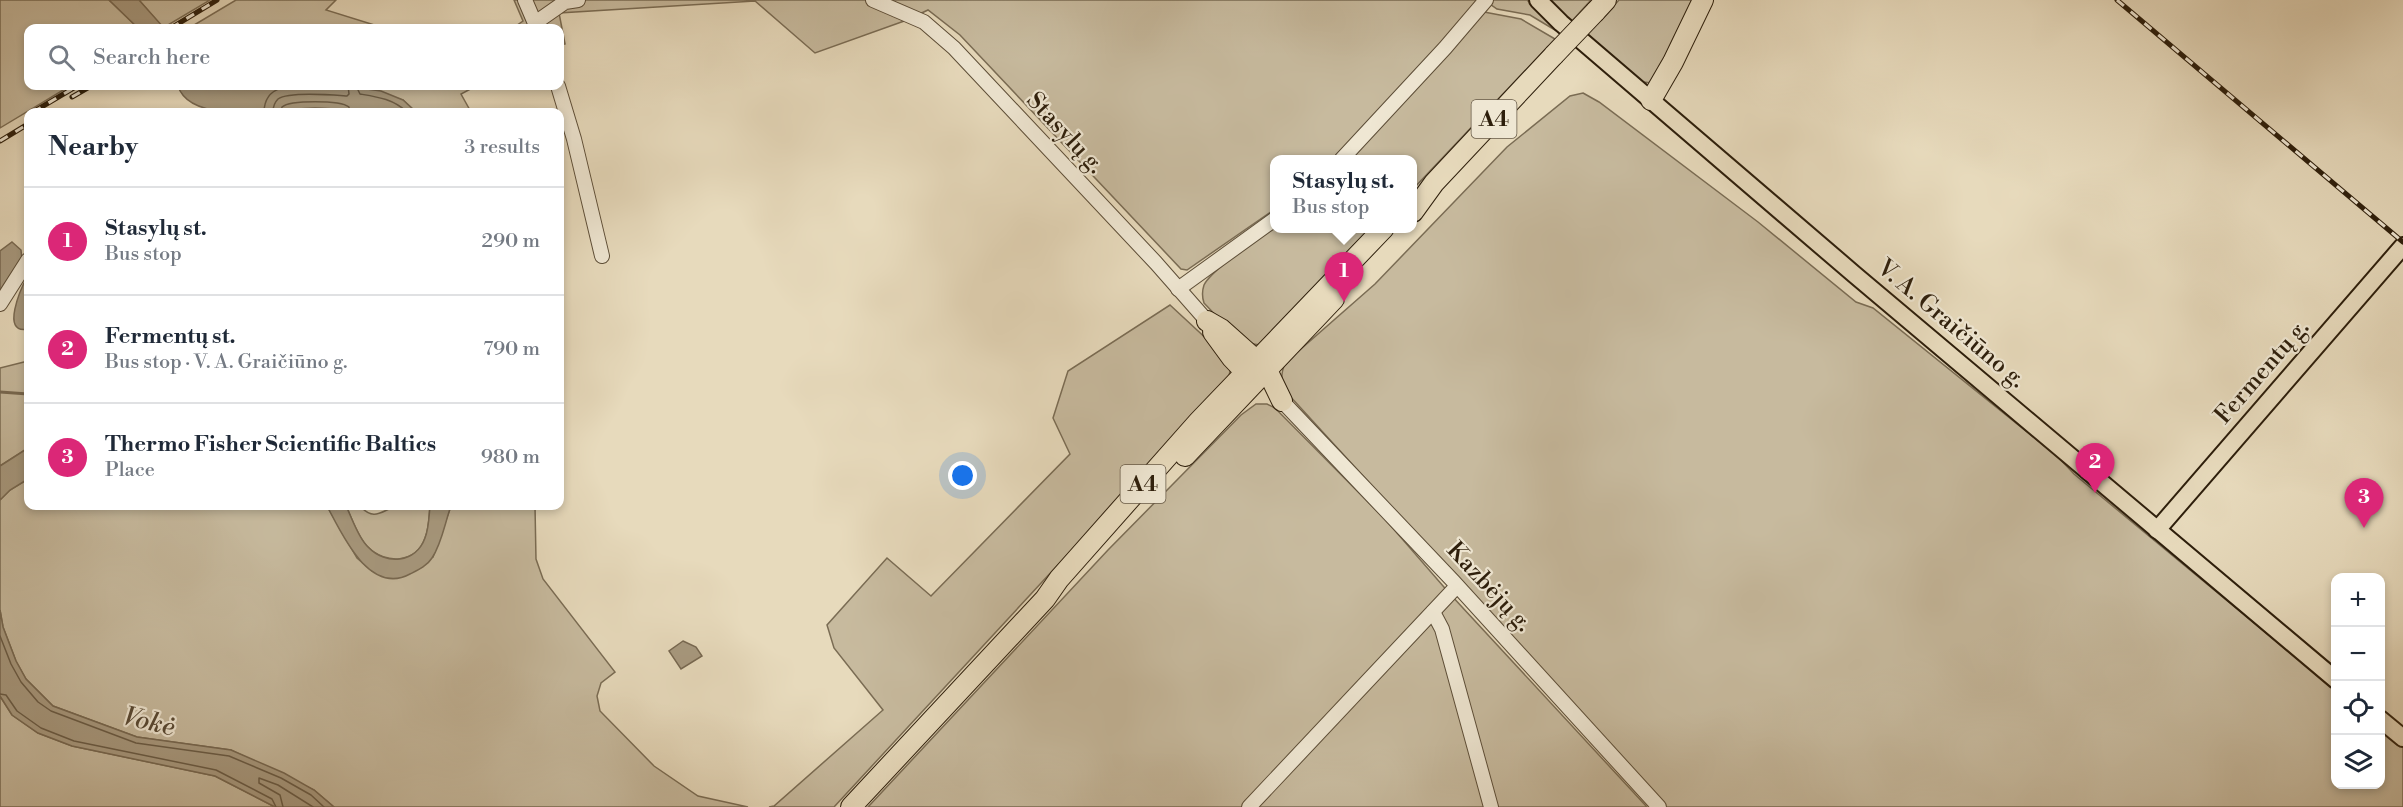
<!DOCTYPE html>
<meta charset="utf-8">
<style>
body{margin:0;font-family:"Libre Bodoni",serif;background:#f6f6f7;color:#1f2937}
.controls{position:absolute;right:18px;bottom:18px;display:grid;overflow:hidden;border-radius:12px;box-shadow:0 3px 9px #0003}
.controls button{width:54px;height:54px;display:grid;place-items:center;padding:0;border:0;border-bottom:2px solid #e0e1e3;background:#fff;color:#1f2937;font:30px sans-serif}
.you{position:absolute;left:963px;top:476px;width:21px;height:21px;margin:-15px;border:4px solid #fff;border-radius:50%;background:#1a73e8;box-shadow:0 0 0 9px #1a73e833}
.badge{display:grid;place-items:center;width:39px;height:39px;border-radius:50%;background:#db2777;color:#fff;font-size:20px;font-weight:700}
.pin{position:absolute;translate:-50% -50px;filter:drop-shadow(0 2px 3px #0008)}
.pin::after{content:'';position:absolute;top:32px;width:21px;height:18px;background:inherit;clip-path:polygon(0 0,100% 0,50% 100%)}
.popup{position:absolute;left:1270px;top:155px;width:147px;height:78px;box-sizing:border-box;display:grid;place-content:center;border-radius:12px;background:#fff;filter:drop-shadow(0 2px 4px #0005);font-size:20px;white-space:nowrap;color:#747a83}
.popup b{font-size:22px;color:#1f2937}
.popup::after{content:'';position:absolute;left:50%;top:100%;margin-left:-12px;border:12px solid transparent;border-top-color:#fff}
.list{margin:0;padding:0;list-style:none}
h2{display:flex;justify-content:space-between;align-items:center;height:78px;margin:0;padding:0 24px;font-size:26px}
h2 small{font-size:20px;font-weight:400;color:#747a83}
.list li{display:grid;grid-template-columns:39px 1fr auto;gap:18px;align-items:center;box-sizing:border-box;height:108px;padding:0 24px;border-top:2px solid #e0e1e3}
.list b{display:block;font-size:22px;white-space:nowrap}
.list p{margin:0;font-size:20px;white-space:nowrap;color:#747a83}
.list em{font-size:20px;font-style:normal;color:#747a83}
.icon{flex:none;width:33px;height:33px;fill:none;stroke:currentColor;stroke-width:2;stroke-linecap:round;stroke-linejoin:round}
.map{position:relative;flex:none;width:2403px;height:807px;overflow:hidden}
.search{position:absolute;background:#fff;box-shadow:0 3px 9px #0003;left:24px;top:24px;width:540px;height:66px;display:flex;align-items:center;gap:15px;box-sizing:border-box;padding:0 21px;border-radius:12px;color:#747a83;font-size:22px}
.panel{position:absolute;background:#fff;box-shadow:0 3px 9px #0003;left:24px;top:108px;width:540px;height:402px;border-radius:12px}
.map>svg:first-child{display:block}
.green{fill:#c7ba9e;stroke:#7a6c54;stroke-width:1.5}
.water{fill:#a89a80;stroke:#776851;stroke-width:1.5}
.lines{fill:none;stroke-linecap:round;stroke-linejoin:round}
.shore{stroke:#6a5c46;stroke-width:1.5}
.stream{stroke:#776851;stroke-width:3}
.minor-casing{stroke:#5c4d37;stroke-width:16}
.major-casing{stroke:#2d1e0b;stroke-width:20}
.highway-casing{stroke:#2d1e0b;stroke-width:22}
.minor{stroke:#efe7d3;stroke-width:14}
.major{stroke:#e7dabc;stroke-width:16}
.highway{stroke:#e7dabc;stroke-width:20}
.rail-casing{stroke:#2d1e0b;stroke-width:5}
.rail{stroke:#efe7d3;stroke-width:3;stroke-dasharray:9;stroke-linecap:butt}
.highway-bridge-casing{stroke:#2d1e0b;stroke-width:22;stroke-linecap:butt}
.highway-bridge{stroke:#e7dabc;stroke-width:20}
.labels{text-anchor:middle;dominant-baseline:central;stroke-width:4.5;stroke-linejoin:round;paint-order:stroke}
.shield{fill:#efe7d3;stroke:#675a47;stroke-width:1.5}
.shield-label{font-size:22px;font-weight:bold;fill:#2d1e0b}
.street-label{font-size:24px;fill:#2d1e0b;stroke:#efe7d3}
.water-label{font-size:26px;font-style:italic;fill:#584934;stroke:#efe7d3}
</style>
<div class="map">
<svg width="2403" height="807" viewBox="0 0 2403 807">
<rect width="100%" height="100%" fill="#e7dabc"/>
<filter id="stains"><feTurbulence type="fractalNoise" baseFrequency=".00333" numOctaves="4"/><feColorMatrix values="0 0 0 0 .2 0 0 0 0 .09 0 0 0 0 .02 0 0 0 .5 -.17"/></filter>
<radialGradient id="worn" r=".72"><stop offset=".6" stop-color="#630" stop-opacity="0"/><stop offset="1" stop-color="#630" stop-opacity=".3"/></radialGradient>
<g class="green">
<path d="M 0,0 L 109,0 L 138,28 L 28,28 L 28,86 L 70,86 L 0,128 Z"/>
<path d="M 139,0 L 210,0 L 163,28 Z"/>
<path d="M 236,0 L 336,0 L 326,10 L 384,28 L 189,28 Z"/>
<path d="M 514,0 L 1479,0 L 1460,23 L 1333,159 L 1275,160 L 1275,209 L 1187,270 L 1181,269 L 960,35 L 928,10 L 907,20 L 815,53 L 755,1 L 559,13 L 565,44 L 560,45 L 560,28 L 513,28 L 523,21 Z"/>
<path d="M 1493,0 L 1527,0 L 1560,33 L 1530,15 L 1497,9 L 1490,4 Z"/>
<path d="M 1548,0 L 1591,0 L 1571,22 Z"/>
<path d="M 1619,0 L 1696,0 L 1653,83 L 1643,82 L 1587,34 Z"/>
<path d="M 1484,12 L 1521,19 L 1555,39 L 1413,189 L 1413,160 L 1350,160 Z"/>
<path d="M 333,86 L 476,86 L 461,94 L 471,112 L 416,112 L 403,100 Z"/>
<path d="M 1583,93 L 1599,102 L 1758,222 L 1856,302 L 1873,308 L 2057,456 L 2074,474 L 2335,690 L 2336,784 L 2380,784 L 2381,729 L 2403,748 L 2403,807 L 1666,807 L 1288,394 C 1281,381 1280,376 1285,363 L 1375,284 L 1507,147 L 1570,96 Z"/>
<path d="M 1275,227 L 1275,228 L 1376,229 L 1262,345 C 1239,346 1219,318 1204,303 C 1202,297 1202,291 1204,285 C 1212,269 1259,239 1275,227 Z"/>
<path d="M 1170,305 L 1225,356 L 1231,366 L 1228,381 L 834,807 L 769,807 L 774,806 L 883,710 L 834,648 L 827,625 L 887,558 L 931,596 L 1070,454 L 1053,418 L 1068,371 Z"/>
<path d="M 28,361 L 28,448 L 0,466 L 0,368 Z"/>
<path d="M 1256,404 L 1267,404 L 1275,408 L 1384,518 L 1450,594 L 1647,807 L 868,807 L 1108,550 L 1241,415 Z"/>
<path d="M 28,479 L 28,506 L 327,506 L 357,558 L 372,571 L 433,557 L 451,506 L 535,506 L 536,559 L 543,579 L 615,672 L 601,683 L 597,696 L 600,711 L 654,766 L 698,796 L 748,807 L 334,807 L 314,790 L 231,750 L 137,737 L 53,706 L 26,679 L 16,661 L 3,627 L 0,610 L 0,500 L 10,490 Z"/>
<path d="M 346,506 L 360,506 C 376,524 384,507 400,506 C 410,505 420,506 430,506 C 429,516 429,528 425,538 C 416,563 386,565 368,547 C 358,538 352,518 346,506 Z"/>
<path d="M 0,696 L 12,715 L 38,733 L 72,746 L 215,776 L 275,807 L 0,807 Z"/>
</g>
<g class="water">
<path d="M 109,0 L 139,0 L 164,28 L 138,28 Z"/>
<path d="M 178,86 L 345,86 L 381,91 L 403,100 L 416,112 C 382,113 349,109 315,108 C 283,108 191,127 178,86 Z"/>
<path d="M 12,242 L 21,250 L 22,260 L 0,296 L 0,251 Z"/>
<path d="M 28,275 L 28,329 C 0,335 21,288 28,275 Z"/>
<path d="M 28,448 L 28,479 L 10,490 L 0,500 L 0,466 Z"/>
<path d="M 327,506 L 346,506 C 352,518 358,538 368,547 C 386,566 416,563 425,538 C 429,528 429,516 430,506 L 451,506 C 445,522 442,543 432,558 C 427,566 418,570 410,574 C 369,596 342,534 327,506 Z"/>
<path d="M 0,610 L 3,627 L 16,661 L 26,679 L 53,706 L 137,737 L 231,750 L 284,773 L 314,790 L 334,807 L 275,807 L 215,776 L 72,746 L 38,733 L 12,715 L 0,696 Z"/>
<path d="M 683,641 L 696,647 L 702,656 L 681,669 L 669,651 Z"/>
</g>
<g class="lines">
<g class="shore">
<path d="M 356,86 L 360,94 C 378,97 393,99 407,112"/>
<path d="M 264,112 C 265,73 315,91 339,86"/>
<path d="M 273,112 C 273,107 274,103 278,99 C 289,91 333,95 347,96 L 349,94 L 348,86"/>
<path d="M 281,112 L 282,107 C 290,100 340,100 349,107 L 349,112"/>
<path d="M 0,636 L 11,664 L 21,682 L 38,702 L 51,711 L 136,743 L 229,756 L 281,778 L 311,795 L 324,807"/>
<path d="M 0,694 L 6,695 L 17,711 L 41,728 L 74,741 L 216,770 L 272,799 L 276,807"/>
<path d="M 283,807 L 280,795 L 259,783 L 259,778 L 278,785 L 313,807"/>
</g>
<path class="stream" d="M 0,392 L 28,394"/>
<g class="minor-casing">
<g id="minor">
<path d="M 525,0 L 537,28"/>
<path d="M 873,0 L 924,22 L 954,48 L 1156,263 L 1207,321"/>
<path d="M 535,23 L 565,2 L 578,0"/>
<path d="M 558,86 L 574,139 L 602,256"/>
<path d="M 1341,160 L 1445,48 L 1486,0"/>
<path d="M 1178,289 L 1275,219"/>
<path d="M 0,304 L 28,260"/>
<path d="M 1282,401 L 1453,581 L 1659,807"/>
<path d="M 1433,612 L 1442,629 L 1491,807"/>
<path d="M 1249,807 L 1457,586"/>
</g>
</g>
<g class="major-casing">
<g id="major">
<path d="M 1538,0 L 1561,23 L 1855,275 L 2336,680"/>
<path d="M 2157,530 L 2403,246"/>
<path d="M 2380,719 L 2403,738"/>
</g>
</g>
<g class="highway-casing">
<g id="highway">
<path d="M 1595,12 L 1606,0"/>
<path d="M 1651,100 L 1673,62 L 1703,0"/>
<path d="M 1413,212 L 1434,183 L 1554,55"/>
<path d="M 1207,321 L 1221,329 L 1267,370 L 1282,401"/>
<path d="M 1213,332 L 1232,358 L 1253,380"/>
<path d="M 1185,456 L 1334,299"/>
<path d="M 851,807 L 1045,599 L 1059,579 L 1199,421 L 1384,228"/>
</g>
</g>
<use href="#minor" class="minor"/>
<use href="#major" class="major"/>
<use href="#highway" class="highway"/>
<g class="rail-casing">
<g id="rail">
<path d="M 2117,0 L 2403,242"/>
<path d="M 171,28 L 217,0"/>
<path d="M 72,97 L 91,86"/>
<path d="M 33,112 L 77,86"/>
<path d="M 0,141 L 28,124"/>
</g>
</g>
<use href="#rail" class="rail"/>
<g class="highway-bridge-casing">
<path id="highway-bridge" d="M 1554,55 L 1595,12"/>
</g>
<use href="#highway-bridge" class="highway-bridge"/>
</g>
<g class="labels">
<g class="shield">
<rect x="1471.5" y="100" width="45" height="38" rx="4.5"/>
<rect x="1120.5" y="465" width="45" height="38" rx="4.5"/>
</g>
<g class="shield-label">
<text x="1494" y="119">A4</text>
<text x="1143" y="484">A4</text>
</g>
<g class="street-label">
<text transform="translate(1065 133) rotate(47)">Stasylų g.</text>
<text transform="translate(1951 324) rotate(40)">V. A. Graičiūno g.</text>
<text transform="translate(2262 372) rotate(-49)">Fermentų g.</text>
<text transform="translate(1489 587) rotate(47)">Kazbėjų g.</text>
</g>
<g class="water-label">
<text transform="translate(149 722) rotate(13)">Vokė</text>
</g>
</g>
<rect width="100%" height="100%" filter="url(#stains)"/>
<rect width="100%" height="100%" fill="url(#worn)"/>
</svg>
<div class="controls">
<button>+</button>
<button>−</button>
<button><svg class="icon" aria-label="locate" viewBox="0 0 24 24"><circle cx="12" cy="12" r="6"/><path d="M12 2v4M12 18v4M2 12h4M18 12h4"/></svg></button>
<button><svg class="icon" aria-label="layers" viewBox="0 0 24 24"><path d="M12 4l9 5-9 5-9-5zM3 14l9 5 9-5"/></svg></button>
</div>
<div class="you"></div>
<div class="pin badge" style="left:1344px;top:302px">1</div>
<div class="popup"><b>Stasylų st.</b>Bus stop</div>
<div class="pin badge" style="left:2095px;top:493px">2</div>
<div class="pin badge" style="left:2364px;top:528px">3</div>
<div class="search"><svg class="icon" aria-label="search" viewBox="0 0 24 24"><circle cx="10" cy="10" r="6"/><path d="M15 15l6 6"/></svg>Search here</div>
<section class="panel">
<h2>Nearby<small>3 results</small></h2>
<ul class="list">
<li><span class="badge">1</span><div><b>Stasylų st.</b><p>Bus stop</p></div><em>290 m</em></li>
<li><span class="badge">2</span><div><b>Fermentų st.</b><p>Bus stop · V. A. Graičiūno g.</p></div><em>790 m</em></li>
<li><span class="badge">3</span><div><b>Thermo Fisher Scientific Baltics</b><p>Place</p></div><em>980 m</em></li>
</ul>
</section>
</div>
